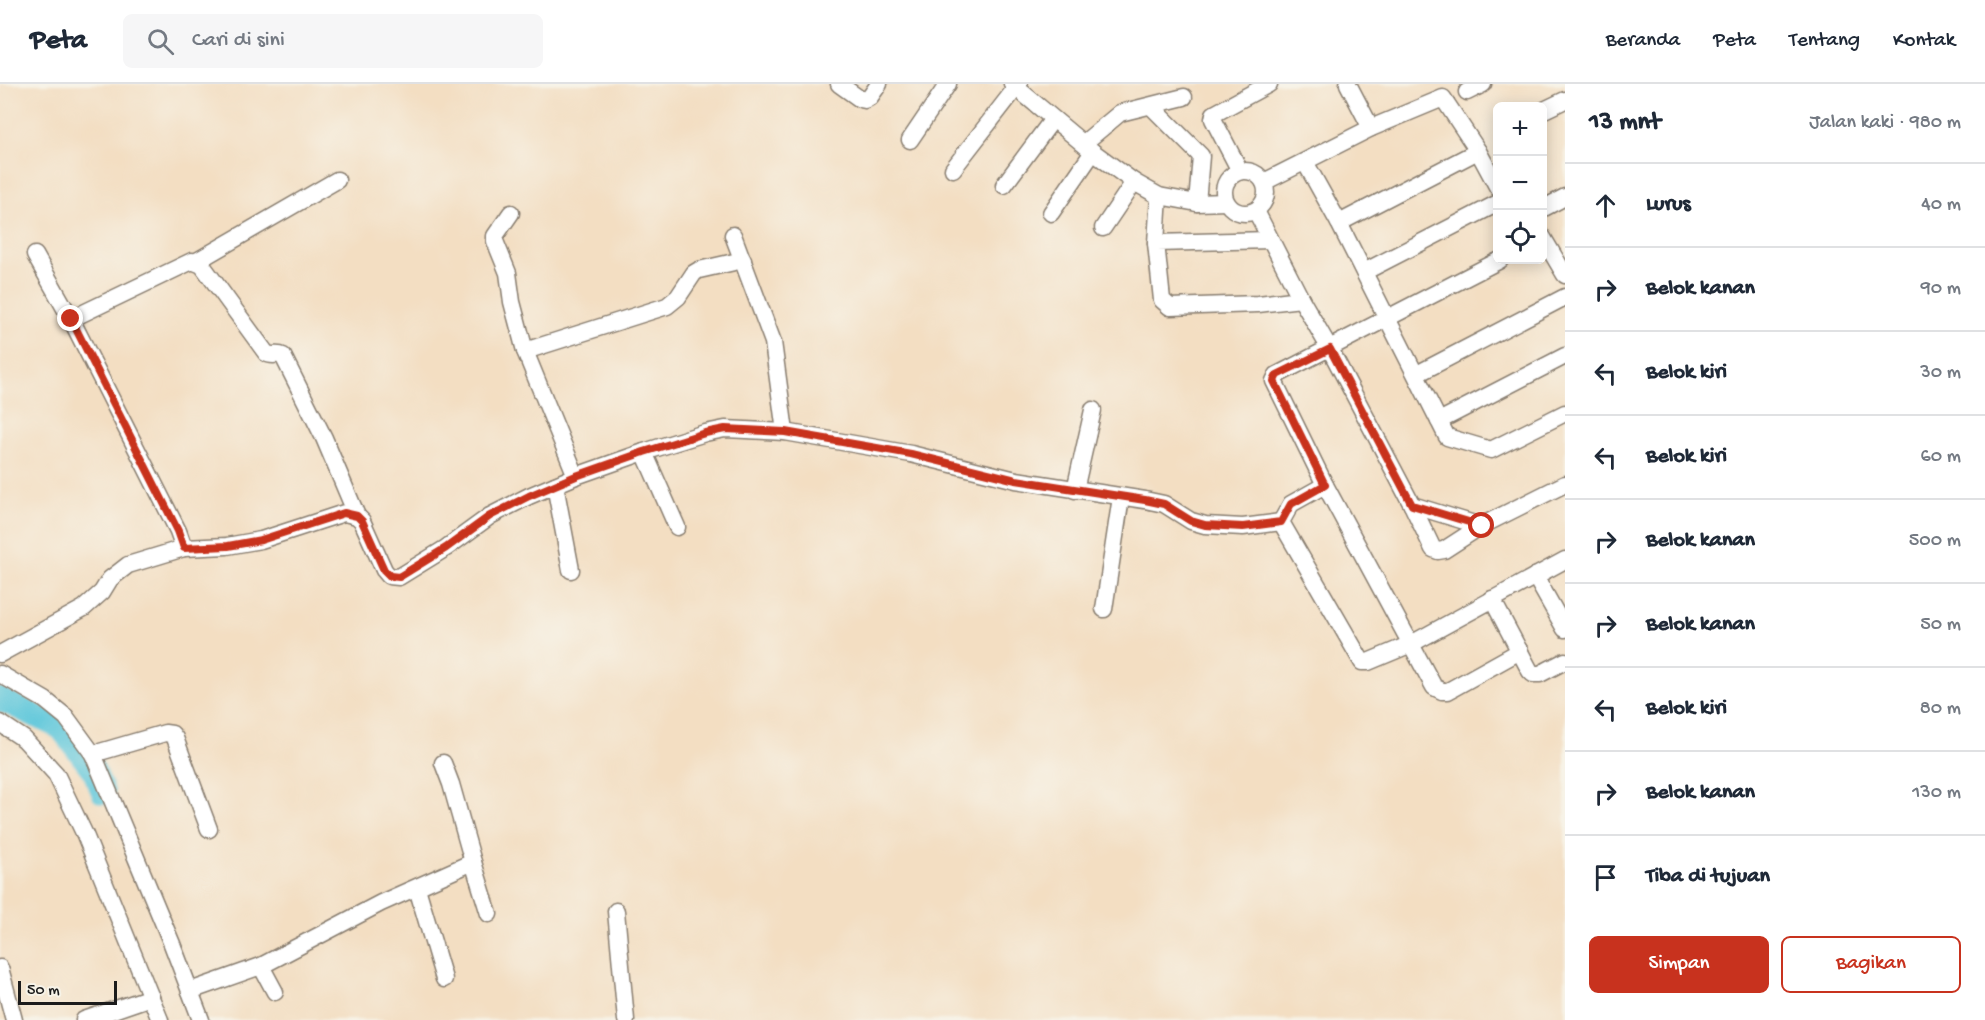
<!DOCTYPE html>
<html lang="id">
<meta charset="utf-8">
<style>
body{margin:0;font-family:"Gochi Hand",sans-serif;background:#f6f6f7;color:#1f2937}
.controls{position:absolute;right:18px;top:18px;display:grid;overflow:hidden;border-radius:9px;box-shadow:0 3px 15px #0003}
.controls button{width:54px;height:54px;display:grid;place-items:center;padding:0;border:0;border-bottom:2px solid #e0e1e3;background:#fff;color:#1f2937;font:30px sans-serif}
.scale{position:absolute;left:18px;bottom:15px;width:99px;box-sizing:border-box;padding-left:6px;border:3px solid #1c1c1c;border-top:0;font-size:16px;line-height:21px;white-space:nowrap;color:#1c1c1c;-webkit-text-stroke:4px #f7f3e8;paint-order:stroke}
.stop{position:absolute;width:18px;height:18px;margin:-14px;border:4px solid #c8321e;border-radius:50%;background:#fff}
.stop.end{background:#c8321e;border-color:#fff;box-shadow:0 2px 6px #0008}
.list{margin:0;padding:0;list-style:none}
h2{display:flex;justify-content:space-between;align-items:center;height:78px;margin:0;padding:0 24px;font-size:26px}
h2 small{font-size:20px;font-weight:400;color:#747a83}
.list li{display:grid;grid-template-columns:39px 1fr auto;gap:18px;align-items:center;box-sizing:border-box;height:84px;padding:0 24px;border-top:2px solid #e0e1e3}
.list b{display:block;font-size:22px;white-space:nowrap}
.list em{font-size:20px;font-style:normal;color:#747a83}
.actions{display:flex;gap:12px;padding:18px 24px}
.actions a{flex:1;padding:14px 0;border:2px solid #c8321e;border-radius:9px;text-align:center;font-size:21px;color:#c8321e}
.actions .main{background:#c8321e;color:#fff}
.icon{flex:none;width:33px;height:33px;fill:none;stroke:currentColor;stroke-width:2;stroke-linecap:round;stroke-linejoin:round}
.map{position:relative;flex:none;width:1565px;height:936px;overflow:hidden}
header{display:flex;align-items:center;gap:36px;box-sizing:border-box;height:84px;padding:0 30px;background:#fff;border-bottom:2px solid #e0e1e3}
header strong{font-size:28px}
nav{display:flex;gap:33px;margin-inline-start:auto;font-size:21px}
.search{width:420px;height:54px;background:#f6f6f7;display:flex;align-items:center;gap:15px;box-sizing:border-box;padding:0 21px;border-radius:9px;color:#747a83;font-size:22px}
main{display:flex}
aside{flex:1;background:#fff}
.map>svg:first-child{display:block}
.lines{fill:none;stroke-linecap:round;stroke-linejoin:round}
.river{stroke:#60c8db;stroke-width:24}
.minor-casing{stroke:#887d6f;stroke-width:19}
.minor{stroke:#fff;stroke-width:16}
.route{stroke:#c8321e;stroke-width:8}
</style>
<header>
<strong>Peta</strong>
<div class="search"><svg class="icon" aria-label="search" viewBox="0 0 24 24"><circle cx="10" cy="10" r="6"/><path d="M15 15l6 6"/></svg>Cari di sini</div>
<nav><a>Beranda</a><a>Peta</a><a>Tentang</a><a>Kontak</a></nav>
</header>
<main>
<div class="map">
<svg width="1565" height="936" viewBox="0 0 1565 936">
<rect width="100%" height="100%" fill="#f7f3e8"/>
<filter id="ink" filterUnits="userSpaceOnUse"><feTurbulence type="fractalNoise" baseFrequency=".0167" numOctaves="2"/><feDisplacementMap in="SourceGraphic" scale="12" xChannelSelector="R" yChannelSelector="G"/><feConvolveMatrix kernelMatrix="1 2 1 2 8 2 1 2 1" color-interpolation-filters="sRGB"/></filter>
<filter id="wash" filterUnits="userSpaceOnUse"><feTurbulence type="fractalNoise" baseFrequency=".008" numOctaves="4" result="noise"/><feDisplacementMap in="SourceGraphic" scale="24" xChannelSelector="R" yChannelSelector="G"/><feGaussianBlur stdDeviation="1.35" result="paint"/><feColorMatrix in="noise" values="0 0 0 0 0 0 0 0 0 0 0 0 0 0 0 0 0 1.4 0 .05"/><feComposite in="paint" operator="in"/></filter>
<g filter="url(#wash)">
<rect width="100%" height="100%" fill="#f3dec2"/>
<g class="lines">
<path class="river" d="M 0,615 L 61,644 L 94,687 L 103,708"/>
</g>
</g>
<g filter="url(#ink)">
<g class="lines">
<g class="minor-casing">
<g id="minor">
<path d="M 839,0 L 860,15 L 865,16 L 870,13 L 879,0"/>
<path d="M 1012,0 L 1093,68 L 1134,98 L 1159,112 L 1197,119 L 1226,118"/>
<path d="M 1348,0 L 1371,44"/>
<path d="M 1467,8 L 1483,0"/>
<path d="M 1151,22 L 1201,72 L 1197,119"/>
<path d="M 1542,27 L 1565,16"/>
<path d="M 910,56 L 948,0"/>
<path d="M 1084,59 L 1120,29 L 1184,13"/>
<path d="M 1305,78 L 1339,139 L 1447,353 L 1491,366 L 1565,329"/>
<path d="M 953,85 L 1019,0"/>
<circle cx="1245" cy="108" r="21"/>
<path d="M 1240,87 L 1213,35 L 1214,30 L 1269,0"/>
<path d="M 1264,98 L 1371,44 L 1443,14 L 1478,67 L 1498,104"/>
<path d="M 1004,101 L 1053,35"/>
<path d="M 1542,125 L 1565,113"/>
<path d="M 1256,127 L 1301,215 L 1330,265 L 1412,421 L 1433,465 L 1438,467 L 1444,466 L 1481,442 L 1565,400"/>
<path d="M 511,129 L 495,152 L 495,157 L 508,189 L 512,218 L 525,267 L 576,392"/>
<path d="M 1051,129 L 1093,68"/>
<path d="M 1339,139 L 1478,67"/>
<path d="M 1103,144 L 1134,98"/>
<path d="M 733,151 L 773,258 L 785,348"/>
<path d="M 1542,152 L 1565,191"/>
<path d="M 1270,156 L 1156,159 L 1162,216 L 1170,223 L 1258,220 L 1301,215"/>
<path d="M 1156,159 L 1159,112"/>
<path d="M 1500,176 L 1277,291 L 1274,297 L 1325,401 L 1434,603 L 1442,607 L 1448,607 L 1520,567"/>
<path d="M 197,177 L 337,96"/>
<path d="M 1364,188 L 1498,119"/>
<path d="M 71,235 L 192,177 L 202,181 L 266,269 C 272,273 277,269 283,272 L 324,354 L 357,432"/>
<path d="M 525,267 L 667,222 L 678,213 L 694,189 L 699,186 L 743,176"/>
<path d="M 1417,290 L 1565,213"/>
<path d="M 1439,337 L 1565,272"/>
<path d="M 644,368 L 677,443"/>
<path d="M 555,401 L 571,486"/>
<path d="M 1325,401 L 1291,420 L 1281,438 L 1362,578 L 1368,578 L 1411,560 L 1565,476"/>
<path d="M 1075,406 L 1093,326"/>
<path d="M 1412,421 L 1481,442"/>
<path d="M 184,464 L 227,462 L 261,456 L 344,429 L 357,432 L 362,437 L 384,486 L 389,492 L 399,493 L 446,464 L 490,432 L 529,412 L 576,392 L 644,368 L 705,349 L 725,345 L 785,348 L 911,370 L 1016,396 L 1145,416 L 1164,420 L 1191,437 L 1205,441 L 1243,443 L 1281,438"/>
<path d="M 1535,492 L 1565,545"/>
<path d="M 1492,515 L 1530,587 L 1533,590 L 1540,590 L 1565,577"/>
<path d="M 1104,525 L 1121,413"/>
<path d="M 0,570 L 84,524 L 102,508 L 110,495 L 128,481 L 184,464 L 178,447 L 71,235 L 35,171"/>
<path d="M 0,590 L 45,616 L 66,633 L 93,670 L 172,860 L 201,936"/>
<path d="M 0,639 L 24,655 L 56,690 L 85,751 L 160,936"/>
<path d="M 93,670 L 165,649 L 172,650 L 175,654 L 209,745"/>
<path d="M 443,679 L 451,700 L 473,778"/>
<path d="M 417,804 L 444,895"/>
<path d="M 616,827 L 626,936"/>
<path d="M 261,882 L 275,908"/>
<path d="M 0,884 L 14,936"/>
<path d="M 190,907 L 261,882 L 381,819 L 473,778 L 489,830"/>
<path d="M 84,936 L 151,913"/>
</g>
</g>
<use href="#minor" class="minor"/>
</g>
</g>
<g class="lines" filter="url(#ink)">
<path class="route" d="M 71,235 L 178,447 L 184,464 L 228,462 L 261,456 L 344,429 L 357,432 L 362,437 L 384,486 L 390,492 L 399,493 L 446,464 L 490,432 L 529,412 L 576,392 L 644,368 L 705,349 L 725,345 L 785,348 L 911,370 L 1016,396 L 1145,416 L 1164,420 L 1191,437 L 1205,441 L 1243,443 L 1281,438 L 1291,420 L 1325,401 L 1274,297 L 1277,291 L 1330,265 L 1412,421 L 1482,442"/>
</g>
</svg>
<div class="controls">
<button>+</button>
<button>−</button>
<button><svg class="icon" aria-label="locate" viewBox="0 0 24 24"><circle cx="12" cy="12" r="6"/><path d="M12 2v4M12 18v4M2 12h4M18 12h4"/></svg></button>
</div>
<div class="scale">50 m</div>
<div class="stop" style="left:1482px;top:442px"></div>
<div class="stop end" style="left:71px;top:235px"></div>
</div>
<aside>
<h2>13 mnt<small>Jalan kaki · 980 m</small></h2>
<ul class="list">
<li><svg class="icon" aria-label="ahead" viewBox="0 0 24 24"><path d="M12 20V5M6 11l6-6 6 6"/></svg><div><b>Lurus</b></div><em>40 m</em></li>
<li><svg class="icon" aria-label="right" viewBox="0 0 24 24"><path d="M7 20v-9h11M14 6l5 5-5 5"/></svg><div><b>Belok kanan</b></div><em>90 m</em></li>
<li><svg class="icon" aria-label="left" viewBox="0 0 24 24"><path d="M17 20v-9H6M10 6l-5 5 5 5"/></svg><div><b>Belok kiri</b></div><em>30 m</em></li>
<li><svg class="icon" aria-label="left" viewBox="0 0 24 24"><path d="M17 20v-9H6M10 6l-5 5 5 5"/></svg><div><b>Belok kiri</b></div><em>60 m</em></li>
<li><svg class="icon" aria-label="right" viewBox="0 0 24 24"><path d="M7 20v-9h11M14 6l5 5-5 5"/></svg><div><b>Belok kanan</b></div><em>500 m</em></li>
<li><svg class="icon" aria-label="right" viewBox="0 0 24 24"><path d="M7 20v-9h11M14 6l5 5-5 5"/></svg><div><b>Belok kanan</b></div><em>50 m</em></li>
<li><svg class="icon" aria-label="left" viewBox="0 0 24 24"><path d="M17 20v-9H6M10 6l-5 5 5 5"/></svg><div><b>Belok kiri</b></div><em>80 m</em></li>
<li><svg class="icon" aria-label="right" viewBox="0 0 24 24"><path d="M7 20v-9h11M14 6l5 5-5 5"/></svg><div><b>Belok kanan</b></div><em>130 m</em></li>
<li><svg class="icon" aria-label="arrive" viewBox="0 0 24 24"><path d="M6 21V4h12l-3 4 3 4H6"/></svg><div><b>Tiba di tujuan</b></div></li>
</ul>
<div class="actions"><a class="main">Simpan</a><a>Bagikan</a></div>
</aside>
</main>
